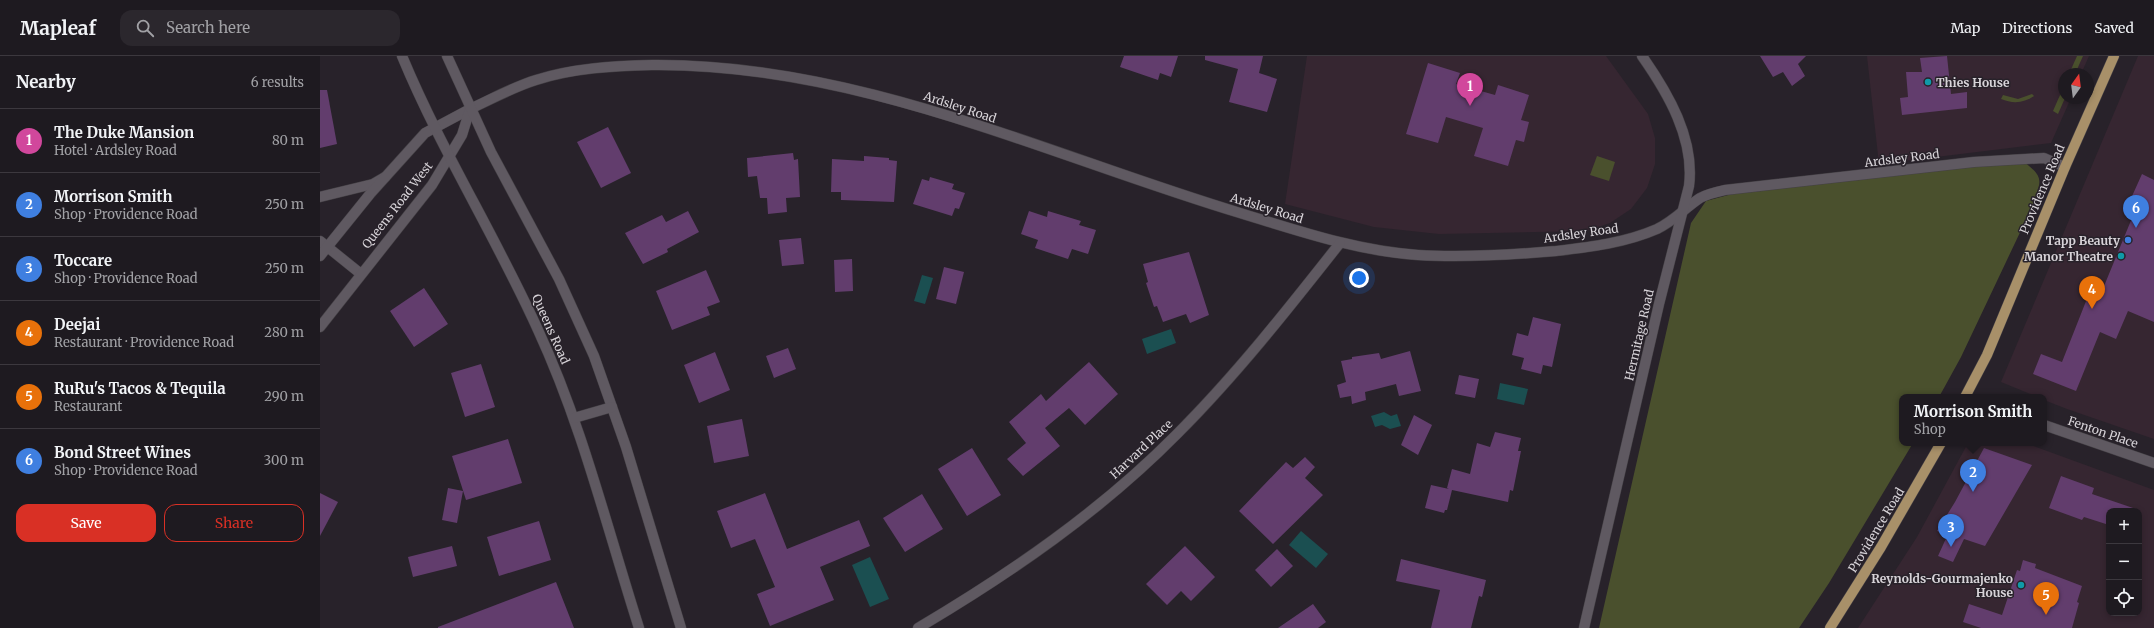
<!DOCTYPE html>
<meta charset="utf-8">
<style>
body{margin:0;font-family:Merriweather,serif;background:#2b272d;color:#f1f3f6}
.controls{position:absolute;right:12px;bottom:12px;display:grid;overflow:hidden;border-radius:8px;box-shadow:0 2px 6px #0003}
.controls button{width:36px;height:36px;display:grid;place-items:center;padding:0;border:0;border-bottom:1px solid #3c383e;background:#1e1a20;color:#f1f3f6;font:20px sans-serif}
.compass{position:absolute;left:1738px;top:12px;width:36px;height:36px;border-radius:50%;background:#1e1a20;box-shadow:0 2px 6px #0003;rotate:14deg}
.you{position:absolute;left:1039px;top:222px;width:14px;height:14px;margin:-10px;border:3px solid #fff;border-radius:50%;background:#1a73e8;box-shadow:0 0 0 6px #1a73e833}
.badge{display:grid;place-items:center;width:26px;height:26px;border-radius:50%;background:#d93025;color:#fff;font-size:13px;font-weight:700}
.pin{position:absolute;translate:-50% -33px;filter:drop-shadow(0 1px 2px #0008)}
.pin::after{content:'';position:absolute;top:21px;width:14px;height:12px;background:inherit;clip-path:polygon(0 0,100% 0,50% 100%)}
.popup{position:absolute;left:1579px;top:338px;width:148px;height:52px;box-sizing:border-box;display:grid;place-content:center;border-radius:8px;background:#1e1a20;filter:drop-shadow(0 1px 3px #0005);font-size:13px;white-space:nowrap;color:#a1a1a5}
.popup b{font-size:15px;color:#f1f3f6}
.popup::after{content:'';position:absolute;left:50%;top:100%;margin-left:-8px;border:8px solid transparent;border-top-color:#1e1a20}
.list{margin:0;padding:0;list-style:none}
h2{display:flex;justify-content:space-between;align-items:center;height:52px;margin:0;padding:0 16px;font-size:17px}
h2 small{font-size:13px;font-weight:400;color:#a1a1a5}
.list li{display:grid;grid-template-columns:26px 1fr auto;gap:12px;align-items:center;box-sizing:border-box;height:64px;padding:0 16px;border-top:1px solid #3c383e}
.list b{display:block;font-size:15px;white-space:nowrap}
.list p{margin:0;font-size:13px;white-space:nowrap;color:#a1a1a5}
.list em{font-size:13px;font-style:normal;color:#a1a1a5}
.actions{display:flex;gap:8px;padding:12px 16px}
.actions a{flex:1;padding:9px 0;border:1px solid #d93025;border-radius:12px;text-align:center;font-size:14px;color:#d93025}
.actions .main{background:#d93025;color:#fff}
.icon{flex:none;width:22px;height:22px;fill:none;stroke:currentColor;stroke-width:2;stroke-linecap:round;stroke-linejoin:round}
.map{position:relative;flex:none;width:1834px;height:572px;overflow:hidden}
header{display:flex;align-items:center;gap:24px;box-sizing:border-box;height:56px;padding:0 20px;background:#1e1a20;border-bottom:1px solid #3c383e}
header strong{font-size:19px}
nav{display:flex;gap:22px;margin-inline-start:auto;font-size:14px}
.search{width:280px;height:36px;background:#2b272d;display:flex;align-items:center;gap:10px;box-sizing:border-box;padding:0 14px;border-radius:12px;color:#a1a1a5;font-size:15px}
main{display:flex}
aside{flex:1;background:#1e1a20}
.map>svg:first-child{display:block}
.commercial{fill:#362631;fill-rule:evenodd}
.green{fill:#4a502d}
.water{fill:#1b4f51}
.building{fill:#623d6d}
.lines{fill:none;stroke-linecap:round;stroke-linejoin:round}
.minor-casing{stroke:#444045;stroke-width:11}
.tertiary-casing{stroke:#444045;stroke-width:11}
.secondary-casing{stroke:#444045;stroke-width:11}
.primary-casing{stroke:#444045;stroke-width:11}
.minor{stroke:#5f5961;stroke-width:10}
.tertiary{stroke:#5f5961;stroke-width:10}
.secondary{stroke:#5f5961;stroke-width:10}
.primary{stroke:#a89069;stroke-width:10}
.culture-dot{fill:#0f9aa8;stroke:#28222a;stroke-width:1.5}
.shop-dot{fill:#3f7fe0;stroke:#28222a;stroke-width:1.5}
.labels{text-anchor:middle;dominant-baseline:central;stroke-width:3;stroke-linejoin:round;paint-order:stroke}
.poi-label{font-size:12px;font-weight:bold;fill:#d7d3d8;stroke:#28222a;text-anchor:end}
.street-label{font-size:12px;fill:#d7d3d8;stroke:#28222a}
</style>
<header>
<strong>Mapleaf</strong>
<div class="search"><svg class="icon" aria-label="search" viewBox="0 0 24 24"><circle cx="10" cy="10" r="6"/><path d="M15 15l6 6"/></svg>Search here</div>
<nav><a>Map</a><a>Directions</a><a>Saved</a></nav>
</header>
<main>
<aside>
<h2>Nearby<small>6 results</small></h2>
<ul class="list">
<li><span class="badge" style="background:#d1479c">1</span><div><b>The Duke Mansion</b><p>Hotel · Ardsley Road</p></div><em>80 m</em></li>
<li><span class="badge" style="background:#3f7fe0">2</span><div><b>Morrison Smith</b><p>Shop · Providence Road</p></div><em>250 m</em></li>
<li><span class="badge" style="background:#3f7fe0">3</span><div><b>Toccare</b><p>Shop · Providence Road</p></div><em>250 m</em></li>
<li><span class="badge" style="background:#e8710a">4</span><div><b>Deejai</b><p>Restaurant · Providence Road</p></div><em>280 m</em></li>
<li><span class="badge" style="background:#e8710a">5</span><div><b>RuRu's Tacos &amp; Tequila</b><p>Restaurant</p></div><em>290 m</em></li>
<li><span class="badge" style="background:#3f7fe0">6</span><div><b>Bond Street Wines</b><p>Shop · Providence Road</p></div><em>300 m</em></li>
</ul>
<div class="actions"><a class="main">Save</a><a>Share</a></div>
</aside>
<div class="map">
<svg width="1834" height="572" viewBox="0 0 1834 572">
<rect width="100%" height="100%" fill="#28222a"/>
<g class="commercial">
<path d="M 987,0 L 1286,0 L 1328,58 L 1335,82 L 1335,108 L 1327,132 L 1311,153 L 1290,167 L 1266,175 L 1119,178 L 1054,171 L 965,148 Z"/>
<path d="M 1547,0 L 1769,0 L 1761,18 L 1744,18 L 1744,42 L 1751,42 L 1731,87 L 1559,108 Z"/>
<path d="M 1818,0 L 1834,0 L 1834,383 L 1747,353 L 1724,344 L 1724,341 L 1718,341 L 1681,326 Z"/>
<path d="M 1648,387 L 1705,387 L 1834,434 L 1834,572 L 1538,572 L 1597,481 ZM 1789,455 L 1819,455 L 1819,557 L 1789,557 Z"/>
</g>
<g class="green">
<path d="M 1757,0 L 1763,0 L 1755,18 L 1749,18 Z"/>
<path d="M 1744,30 L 1745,42 L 1738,58 L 1733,55 Z"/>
<path d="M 1712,38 L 1714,40 C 1704,47 1693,48 1681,43 L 1683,39 L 1698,43 Z"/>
<path d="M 1277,100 L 1295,106 L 1289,125 L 1270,119 Z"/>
<path d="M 1703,105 C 1725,122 1721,124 1713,149 L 1641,301 L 1619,341 L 1582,341 L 1582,387 L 1593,387 L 1509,527 L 1479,572 L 1279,572 L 1371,167 L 1386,145 L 1412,138 Z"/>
</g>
<g class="water">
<path d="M 602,219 L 613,222 L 605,248 L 594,245 Z"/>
<path d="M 851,273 L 856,287 L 827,298 L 822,283 Z"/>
<path d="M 1180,327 L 1208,333 L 1204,349 L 1177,343 Z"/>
<path d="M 1064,356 L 1071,360 L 1077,358 L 1081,370 L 1070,373 L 1062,369 L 1055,371 L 1051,360 Z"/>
<path d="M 981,475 L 1008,498 L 996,512 L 969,489 Z"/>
<path d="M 550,501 L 569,543 L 550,551 L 532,509 Z"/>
</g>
<g class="building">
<path d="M 804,0 L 858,0 L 851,21 L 840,17 L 838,24 L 800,11 Z"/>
<path d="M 885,0 L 943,0 L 939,17 L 957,23 L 947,56 L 909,46 L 918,13 L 885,4 Z"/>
<path d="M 1440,0 L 1486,0 L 1478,8 L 1485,20 L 1472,30 L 1463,16 L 1453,21 Z"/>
<path d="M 1627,0 L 1631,38 L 1647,36 L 1647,52 L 1582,59 L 1580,42 L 1588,41 L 1586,16 L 1602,16 L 1600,2 Z"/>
<path d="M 1108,7 L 1140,17 L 1136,28 L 1175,39 L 1178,29 L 1209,39 L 1201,64 L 1209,66 L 1204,86 L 1196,84 L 1188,110 L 1154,100 L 1163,72 L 1126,61 L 1118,87 L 1086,78 Z"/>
<path d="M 0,34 L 7,34 L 17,88 L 0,92 Z"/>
<path d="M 288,71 L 311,117 L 281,132 L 257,86 Z"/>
<path d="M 473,97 L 474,104 L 478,103 L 480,141 L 466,142 L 467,156 L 448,158 L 447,142 L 440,142 L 437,120 L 428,121 L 427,102 Z"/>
<path d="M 544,100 L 569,102 L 569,104 L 577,105 L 574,146 L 521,144 L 521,136 L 511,136 L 512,103 L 544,105 Z"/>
<path d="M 1822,118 L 1834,124 L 1834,266 L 1808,255 L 1796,283 L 1780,276 L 1756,335 L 1713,318 L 1721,298 L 1742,306 L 1772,230 L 1782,235 L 1812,162 L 1804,158 Z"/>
<path d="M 610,121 L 634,128 L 632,133 L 645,137 L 639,153 L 635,152 L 632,160 L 593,148 L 602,123 L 609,125 Z"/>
<path d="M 368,155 L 379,176 L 347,193 L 348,196 L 323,208 L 305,177 L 342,159 L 346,166 Z"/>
<path d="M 709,155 L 727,161 L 728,155 L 761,165 L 759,169 L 776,174 L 768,198 L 752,193 L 748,203 L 715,192 L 718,184 L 701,178 Z"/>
<path d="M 481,182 L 484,208 L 462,210 L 459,184 Z"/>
<path d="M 869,196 L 889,259 L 870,267 L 866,258 L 843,266 L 837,250 L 834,251 L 826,227 L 828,226 L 823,208 Z"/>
<path d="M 532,203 L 533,235 L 515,236 L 514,204 Z"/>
<path d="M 624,211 L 644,216 L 636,248 L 616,243 Z"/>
<path d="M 386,214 L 400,246 L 387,251 L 390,259 L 352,274 L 336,235 Z"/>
<path d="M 104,232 L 128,268 L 94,291 L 70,255 Z"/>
<path d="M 1213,261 L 1241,268 L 1232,311 L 1223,309 L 1221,318 L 1201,313 L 1204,302 L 1192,299 L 1197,277 L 1208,280 Z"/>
<path d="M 468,292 L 476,313 L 454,322 L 446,300 Z"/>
<path d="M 1090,295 L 1101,335 L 1079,340 L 1076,328 L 1045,336 L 1046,344 L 1032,348 L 1031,340 L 1020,342 L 1017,329 L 1026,326 L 1021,305 L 1032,303 L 1032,301 L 1059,297 L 1061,303 Z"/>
<path d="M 395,296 L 410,334 L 379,347 L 364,309 Z"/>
<path d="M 769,306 L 798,338 L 765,369 L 749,352 L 725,372 L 740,390 L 703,420 L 687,403 L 706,387 L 689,366 L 721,338 L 726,345 Z"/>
<path d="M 161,308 L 175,351 L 145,361 L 131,317 Z"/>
<path d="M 1139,319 L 1159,323 L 1155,342 L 1135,338 Z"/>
<path d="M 1094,359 L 1112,369 L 1098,399 L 1081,389 Z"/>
<path d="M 422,363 L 429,400 L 394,407 L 387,370 Z"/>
<path d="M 1175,376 L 1201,382 L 1198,395 L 1201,395 L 1193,435 L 1190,434 L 1188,446 L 1132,434 L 1127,454 L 1125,454 L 1124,457 L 1105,452 L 1111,429 L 1129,433 L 1127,432 L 1132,413 L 1150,418 L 1157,387 L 1170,391 Z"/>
<path d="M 188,383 L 202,427 L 146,444 L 132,400 Z"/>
<path d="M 652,392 L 681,439 L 647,460 L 618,413 Z"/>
<path d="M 1664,392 L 1712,409 L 1665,490 L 1644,483 L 1633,506 L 1618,500 L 1628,478 L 1617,475 L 1635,446 Z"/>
<path d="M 985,401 L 995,411 L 985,422 L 1003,439 L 953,488 L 919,455 L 966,406 L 973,412 Z"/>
<path d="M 1741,420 L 1774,432 L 1772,438 L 1816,453 L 1815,455 L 1789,455 L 1789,469 L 1764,461 L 1762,464 L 1729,452 Z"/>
<path d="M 128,432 L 143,435 L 137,467 L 122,464 Z"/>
<path d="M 0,437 L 18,446 L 0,480 Z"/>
<path d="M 445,437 L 467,493 L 539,464 L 550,490 L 500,511 L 514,544 L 450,570 L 437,538 L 455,531 L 435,483 L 411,492 L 397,455 Z"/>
<path d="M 602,438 L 623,473 L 585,496 L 563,462 Z"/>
<path d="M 219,465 L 231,504 L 179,520 L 167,481 Z"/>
<path d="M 132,490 L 137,510 L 93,521 L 88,501 Z"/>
<path d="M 865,490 L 895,521 L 871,545 L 861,535 L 847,549 L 826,528 Z"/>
<path d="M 957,493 L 973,510 L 951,531 L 935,514 Z"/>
<path d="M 1081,503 L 1166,524 L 1162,541 L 1159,540 L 1151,572 L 1111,572 L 1120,534 L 1076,525 Z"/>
<path d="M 1703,504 L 1716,508 L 1715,512 L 1762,530 L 1757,546 L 1759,547 L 1752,572 L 1661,572 L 1643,566 L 1649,548 L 1682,559 L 1697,514 L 1700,515 Z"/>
<path d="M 236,526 L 254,572 L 118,572 L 118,571 Z"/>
<path d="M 993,548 L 1006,566 L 998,572 L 958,572 Z"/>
</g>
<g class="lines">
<g class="minor-casing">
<g id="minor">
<path d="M 150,53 C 172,43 193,31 216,24 C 253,12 293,10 332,9 C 538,7 727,99 920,157 C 979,175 1037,195 1098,199 C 1144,202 1190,199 1236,195 C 1270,191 1305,187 1337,173 C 1354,165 1365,152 1380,142 C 1387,138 1396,136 1405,134 L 1654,106 L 1724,102 L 1745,111"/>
<path d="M 0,141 L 53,128 L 65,121"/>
<path d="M 0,185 L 41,218"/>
<path d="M 1724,369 L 1834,407"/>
<path d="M 598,572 C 691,517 781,455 857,378 C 916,319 968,253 1020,187"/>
<path d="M 1264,572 L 1339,248 L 1369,130 C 1375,83 1348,37 1322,0"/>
</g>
</g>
<g class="tertiary-casing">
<g id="tertiary">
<path d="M 0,200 L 50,138 L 105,77 L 150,53"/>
<path d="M 0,271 L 112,129 L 142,79 L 150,53"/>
</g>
</g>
<g class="secondary-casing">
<g id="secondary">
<path d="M 82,0 C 121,94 176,181 218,274 C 262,369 287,472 319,572"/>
<path d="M 127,0 L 171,96 L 239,223 L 274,300 L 306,391 L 361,572"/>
<path d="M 254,362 L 292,351"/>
</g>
</g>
<g class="primary-casing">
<g id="primary">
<path d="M 1645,341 L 1667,299 L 1745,111 L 1794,0"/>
<path d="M 1510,572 L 1561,491 L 1621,387"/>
</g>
</g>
<use href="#minor" class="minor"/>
<use href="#tertiary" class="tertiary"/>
<use href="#secondary" class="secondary"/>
<use href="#primary" class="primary"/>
</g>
<g class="culture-dot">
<circle cx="1608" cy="26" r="4"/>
<circle cx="1801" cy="200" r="4"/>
<circle cx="1701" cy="529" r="4"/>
</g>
<circle class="shop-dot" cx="1808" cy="184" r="4"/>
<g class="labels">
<g class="poi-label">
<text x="1616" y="26" text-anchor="start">Thies House</text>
<text x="1800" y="184">Tapp Beauty</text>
<text x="1793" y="200">Manor Theatre</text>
<text x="1693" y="522">Reynolds-Gourmajenko<tspan x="1693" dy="14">House</tspan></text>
</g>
<g class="street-label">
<text transform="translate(640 51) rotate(18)">Ardsley Road</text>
<text transform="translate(1582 102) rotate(-7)">Ardsley Road</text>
<text transform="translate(1722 133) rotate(-67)">Providence Road</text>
<text transform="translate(77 149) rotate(-52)">Queens Road West</text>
<text transform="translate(947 152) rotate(17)">Ardsley Road</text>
<text transform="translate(1261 177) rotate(-8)">Ardsley Road</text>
<text transform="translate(231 273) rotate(66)">Queens Road</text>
<text transform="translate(1319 279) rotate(-77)">Hermitage Road</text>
<text transform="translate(1783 376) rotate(19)">Fenton Place</text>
<text transform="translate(821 393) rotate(-43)">Harvard Place</text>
<text transform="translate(1556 474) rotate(-59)">Providence Road</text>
</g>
</g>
</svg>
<div class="controls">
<button>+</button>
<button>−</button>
<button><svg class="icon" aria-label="locate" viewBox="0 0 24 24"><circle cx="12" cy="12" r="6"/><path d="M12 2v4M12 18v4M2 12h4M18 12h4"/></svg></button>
</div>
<svg class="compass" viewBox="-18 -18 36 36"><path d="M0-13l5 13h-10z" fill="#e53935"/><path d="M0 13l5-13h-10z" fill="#a1a1a5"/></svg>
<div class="you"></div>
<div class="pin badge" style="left:1150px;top:50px;background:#d1479c">1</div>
<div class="pin badge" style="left:1653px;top:436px;background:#3f7fe0">2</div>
<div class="popup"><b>Morrison Smith</b>Shop</div>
<div class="pin badge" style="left:1631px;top:491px;background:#3f7fe0">3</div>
<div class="pin badge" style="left:1772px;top:253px;background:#e8710a">4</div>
<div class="pin badge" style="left:1726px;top:559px;background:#e8710a">5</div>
<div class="pin badge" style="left:1816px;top:172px;background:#3f7fe0">6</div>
</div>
</main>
